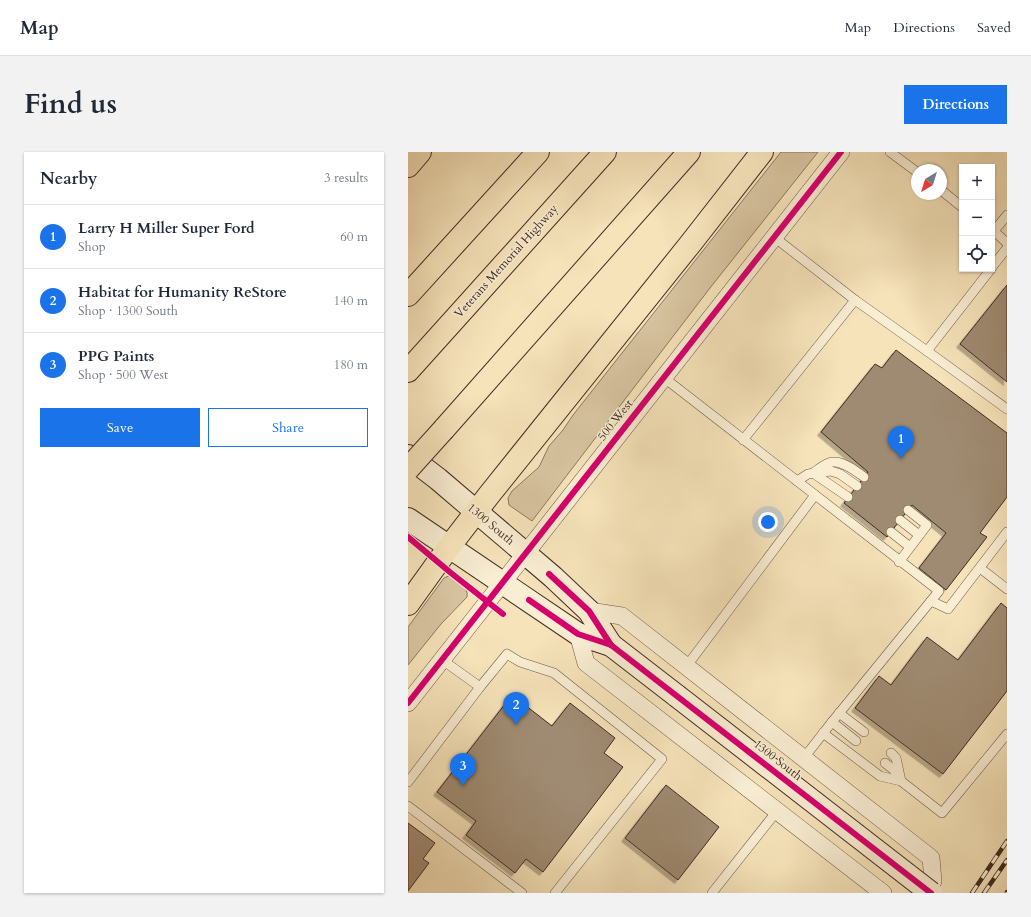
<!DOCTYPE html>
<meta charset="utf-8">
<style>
body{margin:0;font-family:Cardo,serif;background:#f2f2f3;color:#1f2937}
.controls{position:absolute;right:12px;top:12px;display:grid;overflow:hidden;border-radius:0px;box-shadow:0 1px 3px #0004}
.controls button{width:36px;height:36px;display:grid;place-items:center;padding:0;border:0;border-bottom:1px solid #e0e1e3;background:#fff;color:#1f2937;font:20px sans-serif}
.compass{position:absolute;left:503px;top:12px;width:36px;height:36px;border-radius:50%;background:#fff;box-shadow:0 1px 3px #0004;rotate:218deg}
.you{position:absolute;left:360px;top:370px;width:14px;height:14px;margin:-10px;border:3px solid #fff;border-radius:50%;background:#1a73e8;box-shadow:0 0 0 6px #1a73e833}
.badge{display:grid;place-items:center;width:26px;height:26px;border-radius:50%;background:#1a73e8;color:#fff;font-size:13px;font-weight:700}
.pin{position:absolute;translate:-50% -33px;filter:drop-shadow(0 1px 2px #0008)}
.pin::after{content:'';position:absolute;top:21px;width:14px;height:12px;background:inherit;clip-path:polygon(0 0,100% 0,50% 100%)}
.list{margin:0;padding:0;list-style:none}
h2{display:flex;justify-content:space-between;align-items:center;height:52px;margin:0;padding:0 16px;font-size:17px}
h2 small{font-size:13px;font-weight:400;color:#747a83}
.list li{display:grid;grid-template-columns:26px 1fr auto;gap:12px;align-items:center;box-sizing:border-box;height:64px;padding:0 16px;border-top:1px solid #e0e1e3}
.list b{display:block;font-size:15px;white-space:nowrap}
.list p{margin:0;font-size:13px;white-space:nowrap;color:#747a83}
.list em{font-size:13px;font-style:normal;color:#747a83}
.actions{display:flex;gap:8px;padding:12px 16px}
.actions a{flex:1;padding:9px 0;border:1px solid #1a73e8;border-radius:0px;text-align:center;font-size:14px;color:#1a73e8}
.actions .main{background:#1a73e8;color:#fff}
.icon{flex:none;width:22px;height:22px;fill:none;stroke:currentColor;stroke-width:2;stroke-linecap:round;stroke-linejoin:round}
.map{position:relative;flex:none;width:599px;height:741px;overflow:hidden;border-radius:0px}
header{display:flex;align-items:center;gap:24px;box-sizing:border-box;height:56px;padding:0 20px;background:#fff;border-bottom:1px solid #e0e1e3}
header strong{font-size:19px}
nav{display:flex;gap:22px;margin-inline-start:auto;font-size:14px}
.intro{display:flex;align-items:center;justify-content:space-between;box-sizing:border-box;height:96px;padding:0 24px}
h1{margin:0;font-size:28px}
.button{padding:10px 18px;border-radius:0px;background:#1a73e8;color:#fff;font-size:14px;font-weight:700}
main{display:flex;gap:24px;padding:0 24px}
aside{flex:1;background:#fff;border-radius:0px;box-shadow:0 1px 3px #0004}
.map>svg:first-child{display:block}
.green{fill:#d7c4a0;stroke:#8c7862}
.building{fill:#9f8b72;stroke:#412b23;filter:url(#shadow)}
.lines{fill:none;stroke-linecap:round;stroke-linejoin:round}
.lane-casing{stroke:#6e5949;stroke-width:10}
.street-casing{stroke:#6e5949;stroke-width:18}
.secondary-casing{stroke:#412b23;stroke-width:24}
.highway-casing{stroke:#412b23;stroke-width:24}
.lane{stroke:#f9edd2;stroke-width:9}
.street{stroke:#f9edd2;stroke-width:17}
.secondary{stroke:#f9edd2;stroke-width:22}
.highway{stroke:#f6e3ba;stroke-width:22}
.rail-casing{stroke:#412b23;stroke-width:4.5}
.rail{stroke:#f9edd2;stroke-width:3;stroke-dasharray:9;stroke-linecap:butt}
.secondary-bridge-casing{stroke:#412b23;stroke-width:24;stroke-linecap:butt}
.highway-bridge-casing{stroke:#412b23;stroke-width:24;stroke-linecap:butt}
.secondary-bridge{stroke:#f9edd2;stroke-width:22}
.highway-bridge{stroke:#f6e3ba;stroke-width:22}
.cycleway-casing{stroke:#f9edd2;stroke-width:8}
.cycleway{stroke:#d6006c;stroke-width:6}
.labels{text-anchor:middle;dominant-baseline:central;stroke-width:3;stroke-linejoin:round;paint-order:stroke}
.street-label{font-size:12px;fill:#412b23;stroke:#f9edd2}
</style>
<header>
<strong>Map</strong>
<nav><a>Map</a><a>Directions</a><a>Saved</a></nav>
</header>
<div class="intro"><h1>Find us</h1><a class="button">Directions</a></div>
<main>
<aside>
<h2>Nearby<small>3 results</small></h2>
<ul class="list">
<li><span class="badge">1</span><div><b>Larry H Miller Super Ford</b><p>Shop</p></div><em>60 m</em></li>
<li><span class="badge">2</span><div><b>Habitat for Humanity ReStore</b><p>Shop · 1300 South</p></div><em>140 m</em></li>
<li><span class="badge">3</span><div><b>PPG Paints</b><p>Shop · 500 West</p></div><em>180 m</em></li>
</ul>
<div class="actions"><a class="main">Save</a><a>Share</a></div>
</aside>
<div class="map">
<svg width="599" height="741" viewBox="0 0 599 741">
<defs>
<filter id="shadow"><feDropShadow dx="-3.5" dy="3.5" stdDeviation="0" flood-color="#0004"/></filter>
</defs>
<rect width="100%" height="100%" fill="#f6e3ba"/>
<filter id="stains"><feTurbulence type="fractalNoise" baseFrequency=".005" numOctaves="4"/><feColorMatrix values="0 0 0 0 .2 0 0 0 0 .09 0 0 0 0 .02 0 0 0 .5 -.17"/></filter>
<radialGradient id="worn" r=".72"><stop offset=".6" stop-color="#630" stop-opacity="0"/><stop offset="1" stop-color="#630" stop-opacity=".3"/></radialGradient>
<g class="green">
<path d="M 373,0 L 410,0 L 302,136 L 124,369 L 101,353 L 100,346 L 104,339 L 131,315 L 141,294 L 155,278 L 165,263 Z"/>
<path d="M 43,423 C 50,430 61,434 59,445 L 33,472 L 0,513 L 0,475 L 36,426 Z"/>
</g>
<g class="building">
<path d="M 599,133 L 599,230 L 552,192 Z"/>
<path d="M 488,198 L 599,281 L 599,345 L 572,381 L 579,385 L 538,438 L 511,416 L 538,381 L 504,353 L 479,385 L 436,351 L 460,320 L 413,280 L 467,212 L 474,216 Z"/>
<path d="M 593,451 L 599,456 L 599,539 L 535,622 L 447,556 L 471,524 L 483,533 L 519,485 L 550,508 Z"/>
<path d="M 104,543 L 144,574 L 162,551 L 207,586 L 196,601 L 215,615 L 135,720 L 118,707 L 107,721 L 58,683 L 68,669 L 29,640 Z"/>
<path d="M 258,633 L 311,675 L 270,728 L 217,686 Z"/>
<path d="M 0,671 L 27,691 L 15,707 L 21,711 L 0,739 Z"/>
</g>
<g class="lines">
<g class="lane-casing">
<g id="lane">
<path d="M 482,0 L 509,20"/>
<path d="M 533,38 L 554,55"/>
<path d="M 584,77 L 586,79 L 599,63"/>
<path d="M 586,79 L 599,91"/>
<path d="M 366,85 L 447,148 L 519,199 L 583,117"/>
<path d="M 584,115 L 599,96"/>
<path d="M 519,199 L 599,257"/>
<path d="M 255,225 L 531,439 L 424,570 L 395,607"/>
<path d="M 335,288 L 447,148"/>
<path d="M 389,329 L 400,322 L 423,319 L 432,322 L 449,334"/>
<path d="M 440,345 L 405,321 C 411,317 418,310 425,310 C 435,309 448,319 456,325"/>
<path d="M 492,368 L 511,383"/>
<path d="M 483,380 L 502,395"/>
<path d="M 491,410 L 519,373 L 500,358"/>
<path d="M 572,416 L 599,437"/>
<path d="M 523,449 L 540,457 L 599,380"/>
<path d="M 278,515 L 407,343"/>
<path d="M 72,535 L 99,502 L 112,510 L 146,521 L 254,607 L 147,741"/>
<path d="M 431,561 L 456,580"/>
<path d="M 424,570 L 448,589"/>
<path d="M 415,581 L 472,624 L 493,629 L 534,661 L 599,582"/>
<path d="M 483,601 L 488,606 L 493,629"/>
<path d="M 477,611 L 486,618 L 491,626"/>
<path d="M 0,630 L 72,535 L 33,507"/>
<path d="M 0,654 L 114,741"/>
<path d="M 304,741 L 369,659"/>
</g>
</g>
<g class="street-casing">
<g id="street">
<path d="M 181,459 L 214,464 L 523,706 L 525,729 L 515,741"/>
<path d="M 170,482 L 178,511 L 475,741"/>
<path d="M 0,551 L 433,0"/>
</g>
</g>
<g class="secondary-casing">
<g id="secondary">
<path d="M 0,304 L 30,327 L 145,425 L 181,459 L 203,493"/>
<path d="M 0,367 L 170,482 L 203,493 L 269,544"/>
</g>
</g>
<g class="highway-casing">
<g id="highway">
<path d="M 0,14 L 12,0"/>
<path d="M 0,143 L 130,0"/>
<path d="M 0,219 L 197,0"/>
<path d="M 36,277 L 281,0"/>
<path d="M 0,452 L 41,395 L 81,343 L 283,91 L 354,0"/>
</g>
</g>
<use href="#lane" class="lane"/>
<use href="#street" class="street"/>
<use href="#secondary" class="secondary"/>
<use href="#highway" class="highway"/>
<g class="rail-casing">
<g id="rail">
<path d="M 564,741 L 599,689"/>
<path d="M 576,741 L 599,708"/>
<path d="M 599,741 L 599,740"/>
</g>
</g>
<use href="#rail" class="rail"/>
<g class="secondary-bridge-casing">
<path id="secondary-bridge" d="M 269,544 L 523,741"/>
</g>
<g class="highway-bridge-casing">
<path id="highway-bridge" d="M 0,317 L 36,277"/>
</g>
<use href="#secondary-bridge" class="secondary-bridge"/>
<use href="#highway-bridge" class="highway-bridge"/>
<g class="cycleway-casing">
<g id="cycleway">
<path d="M 0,385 L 43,421 L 95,462"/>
<path d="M 141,422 L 181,459 L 203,493"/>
<path d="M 121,448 L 170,482 L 203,493 L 523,741"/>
<path d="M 0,551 L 433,0"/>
</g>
</g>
<use href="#cycleway" class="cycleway"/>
</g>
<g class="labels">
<g class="street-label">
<text transform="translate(98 109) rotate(-48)">Veterans Memorial Highway</text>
<text transform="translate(207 268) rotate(-52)">500 West</text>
<text transform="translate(83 372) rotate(40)">1300 South</text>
<text transform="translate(370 608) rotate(38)">1300 South</text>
</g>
</g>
<rect width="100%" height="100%" filter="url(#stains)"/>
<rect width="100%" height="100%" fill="url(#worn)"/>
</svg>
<div class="controls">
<button>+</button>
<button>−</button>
<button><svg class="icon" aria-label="locate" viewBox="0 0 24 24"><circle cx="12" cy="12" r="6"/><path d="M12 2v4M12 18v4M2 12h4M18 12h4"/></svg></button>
</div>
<svg class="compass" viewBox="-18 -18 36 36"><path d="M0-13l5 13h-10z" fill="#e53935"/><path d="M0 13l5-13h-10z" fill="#747a83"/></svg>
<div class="you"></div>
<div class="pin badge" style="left:493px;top:307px">1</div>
<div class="pin badge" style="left:108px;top:573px">2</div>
<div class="pin badge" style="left:55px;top:634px">3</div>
</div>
</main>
